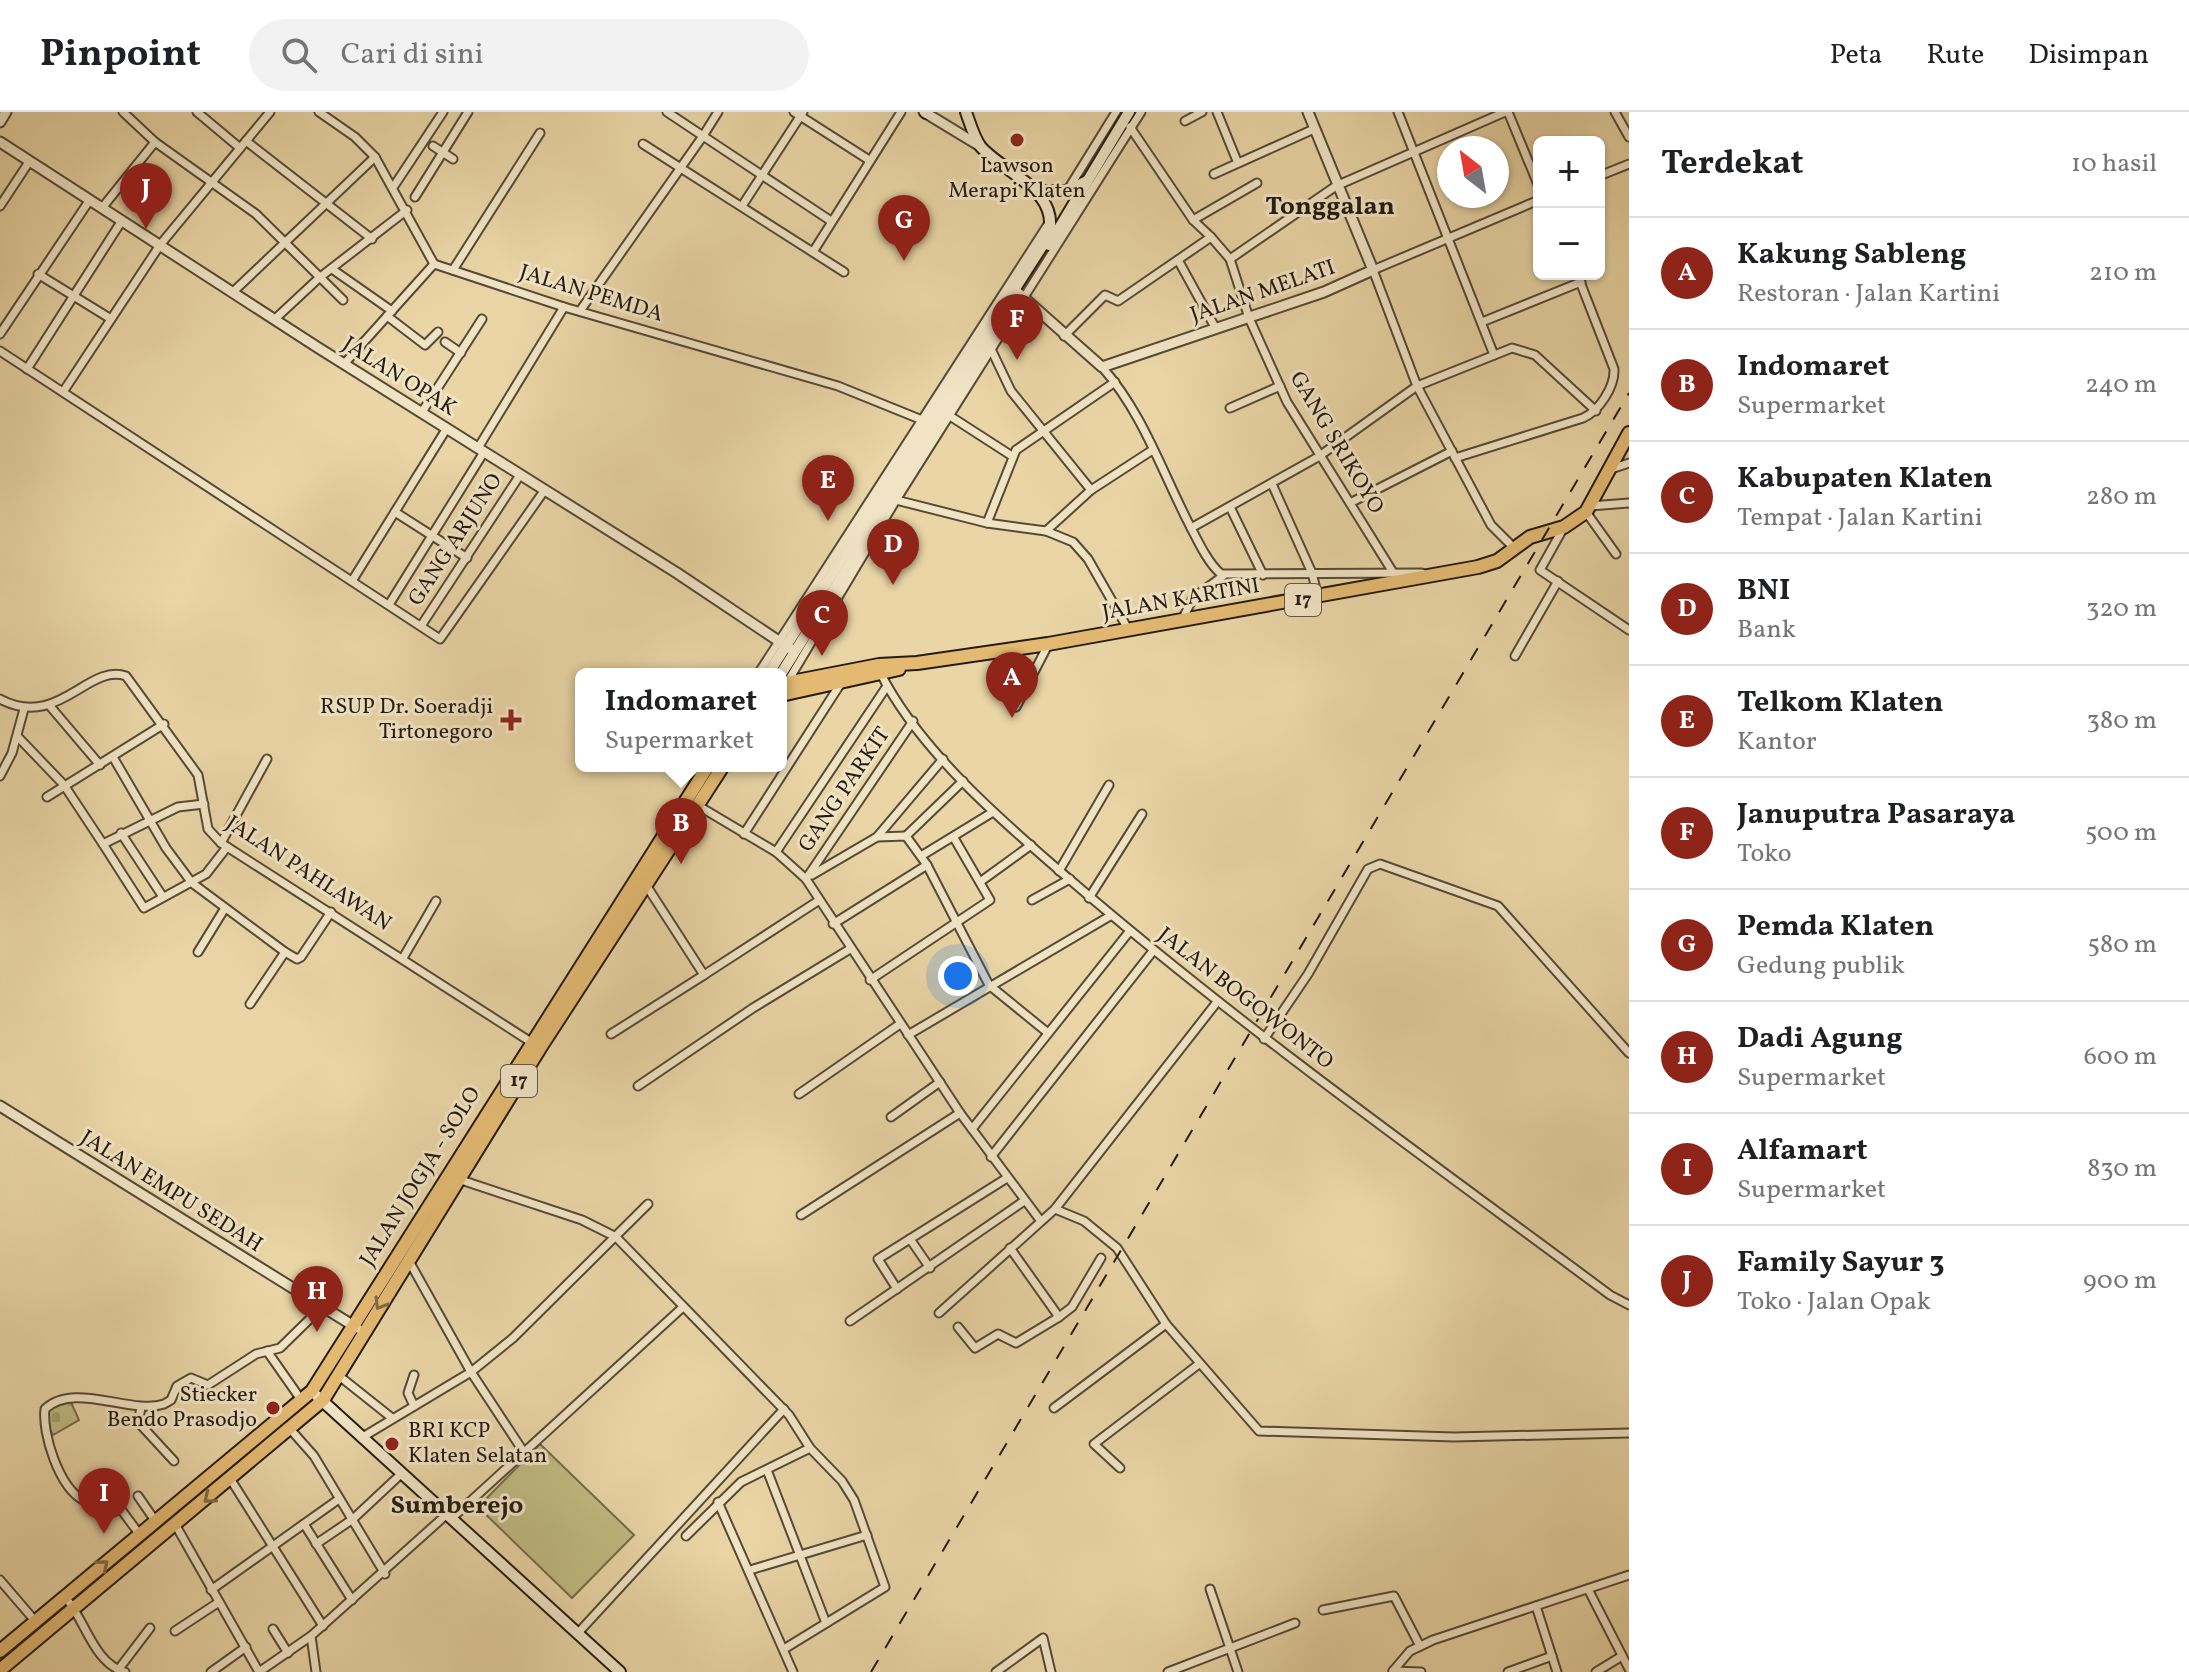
<!DOCTYPE html>
<html lang="id">
<meta charset="utf-8">
<style>
body{margin:0;font-family:Vollkorn,serif;background:#f2f2f2;color:#202124}
.controls{position:absolute;right:24px;top:24px;display:grid;overflow:hidden;border-radius:12px;box-shadow:0 2px 6px #0004}
.controls button{width:72px;height:72px;display:grid;place-items:center;padding:0;border:0;border-bottom:2px solid #e0e0e0;background:#fff;color:#202124;font:40px sans-serif}
.compass{position:absolute;left:1437px;top:24px;width:72px;height:72px;border-radius:50%;background:#fff;box-shadow:0 2px 6px #0004;rotate:329deg}
.you{position:absolute;left:958px;top:864px;width:28px;height:28px;margin:-20px;border:6px solid #fff;border-radius:50%;background:#1a73e8;box-shadow:0 0 0 12px #1a73e833}
.badge{display:grid;place-items:center;width:52px;height:52px;border-radius:50%;background:#8f2418;color:#fff;font-size:26px;font-weight:700}
.pin{position:absolute;translate:-50% -66px;filter:drop-shadow(0 2px 4px #0008)}
.pin::after{content:'';position:absolute;top:42px;width:28px;height:24px;background:inherit;clip-path:polygon(0 0,100% 0,50% 100%)}
.popup{position:absolute;left:575px;top:556px;width:212px;height:104px;box-sizing:border-box;display:grid;place-content:center;border-radius:12px;background:#fff;filter:drop-shadow(0 2px 6px #0005);font-size:26px;white-space:nowrap;color:#757577}
.popup b{font-size:30px;color:#202124}
.popup::after{content:'';position:absolute;left:50%;top:100%;margin-left:-16px;border:16px solid transparent;border-top-color:#fff}
.list{margin:0;padding:0;list-style:none}
h2{display:flex;justify-content:space-between;align-items:center;height:104px;margin:0;padding:0 32px;font-size:34px}
h2 small{font-size:26px;font-weight:400;color:#757577}
.list li{display:grid;grid-template-columns:52px 1fr auto;gap:24px;align-items:center;box-sizing:border-box;height:112px;padding:0 32px;border-top:2px solid #e0e0e0}
.list b{display:block;font-size:30px;white-space:nowrap}
.list p{margin:0;font-size:26px;white-space:nowrap;color:#757577}
.list em{font-size:26px;font-style:normal;color:#757577}
.icon{flex:none;width:44px;height:44px;fill:none;stroke:currentColor;stroke-width:2;stroke-linecap:round;stroke-linejoin:round}
.map{position:relative;flex:none;width:1629px;height:1560px;overflow:hidden}
header{display:flex;align-items:center;gap:48px;box-sizing:border-box;height:112px;padding:0 40px;background:#fff;border-bottom:2px solid #e0e0e0}
header strong{font-size:38px}
nav{display:flex;gap:44px;margin-inline-start:auto;font-size:28px}
.search{width:560px;height:72px;background:#f2f2f2;display:flex;align-items:center;gap:20px;box-sizing:border-box;padding:0 28px;border-radius:44px;color:#757577;font-size:30px}
main{display:flex}
aside{flex:1;background:#fff}
.map>svg:first-child{display:block}
.grass{fill:#bfbb81;stroke:#726b4a;stroke-width:2}
.cemetery{fill:url(#cemetery-stones);stroke:#726b4a;stroke-width:2}
.lines{fill:none;stroke-linecap:round;stroke-linejoin:round}
.minor-casing{stroke:#554a37;stroke-width:11}
.tertiary-casing{stroke:#554a37;stroke-width:13}
.secondary-casing{stroke:#241b12;stroke-width:14}
.trunk-casing{stroke:#241b12;stroke-width:16}
.minor{stroke:#f1e4c5;stroke-width:7}
.tertiary{stroke:#f1e4c5;stroke-width:9}
.secondary{stroke:#f1e4c5;stroke-width:10}
.trunk{stroke:#e4ba73;stroke-width:12}
.rail{stroke:#241b12;stroke-width:2;stroke-dasharray:14 14;stroke-linecap:butt}
.oneway{stroke:#846a42}
.poi-dot{fill:#8f2418;stroke:#f1e4c5;stroke-width:3}
.labels{text-anchor:middle;dominant-baseline:central;stroke-width:6;stroke-linejoin:round;paint-order:stroke}
.shield{fill:#f1e4c5;stroke:#625748;stroke-width:2}
.shield-label{font-size:20px;font-weight:bold;fill:#241b12}
.poi-label{font-size:22px;fill:#241b12;stroke:#f1e4c5;text-anchor:end}
.street-label{font-size:22px;fill:#241b12;stroke:#f1e4c5}
.quarter-label{font-size:26px;font-weight:bold;fill:#241b12;stroke:#f1e4c5}
</style>
<header>
<strong>Pinpoint</strong>
<div class="search"><svg class="icon" aria-label="search" viewBox="0 0 24 24"><circle cx="10" cy="10" r="6"/><path d="M15 15l6 6"/></svg>Cari di sini</div>
<nav><a>Peta</a><a>Rute</a><a>Disimpan</a></nav>
</header>
<main>
<div class="map">
<svg width="1629" height="1560" viewBox="0 0 1629 1560">
<defs>
<pattern id="cemetery-stones" width="16" height="16" patternUnits="userSpaceOnUse" patternTransform="scale(2)"><rect width="16" height="16" fill="#bfbb81"/><path d="M2 7V4a2 2 0 0 1 4 0v3zM10 15v-3a2 2 0 0 1 4 0v3z" fill="#a4a06e"/></pattern>
</defs>
<rect width="100%" height="100%" fill="#e9d5a6"/>
<filter id="stains"><feTurbulence type="fractalNoise" baseFrequency=".0025" numOctaves="4"/><feColorMatrix values="0 0 0 0 .2 0 0 0 0 .09 0 0 0 0 .02 0 0 0 .5 -.17"/></filter>
<radialGradient id="worn" r=".72"><stop offset=".6" stop-color="#630" stop-opacity="0"/><stop offset="1" stop-color="#630" stop-opacity=".3"/></radialGradient>
<path class="grass" d="M 540,1332 L 634,1423 L 572,1486 L 478,1395 Z"/>
<path class="cemetery" d="M 70,1288 L 79,1308 L 53,1323 C 45,1311 45,1303 53,1291 Z"/>
<g class="lines">
<g class="minor-casing">
<g id="minor">
<path d="M 123,0 L 155,30 L 256,102 L 343,188"/>
<path d="M 197,0 L 240,36"/>
<path d="M 319,0 L 355,25 L 375,45 L 434,152 L 564,195 L 838,274 L 932,312"/>
<path d="M 667,0 L 703,24 L 718,0"/>
<path d="M 794,0 L 869,48"/>
<path d="M 1217,0 L 1237,49"/>
<path d="M 1398,0 L 1494,243"/>
<path d="M 1508,0 L 1539,75"/>
<path d="M 1615,0 L 1629,25"/>
<path d="M 1185,9 L 1202,0"/>
<path d="M 246,29 L 372,127"/>
<path d="M 643,32 L 844,160"/>
<path d="M 433,34 L 453,47"/>
<path d="M 1214,62 L 1314,17"/>
<path d="M 1599,64 L 1629,52"/>
<path d="M 394,74 L 443,0"/>
<path d="M 1067,79 L 1116,0"/>
<path d="M 415,85 L 468,0"/>
<path d="M 0,94 L 29,50"/>
<path d="M 742,94 L 803,0"/>
<path d="M 102,96 L 155,30"/>
<path d="M 1193,108 L 1257,71"/>
<path d="M 1211,125 L 1230,147 L 1249,206 L 1287,290 L 1394,462"/>
<path d="M 813,140 L 901,0"/>
<path d="M 1230,147 L 1336,74 L 1505,0"/>
<path d="M 1178,148 L 1216,217"/>
<path d="M 332,157 L 392,199"/>
<path d="M 453,158 L 540,21"/>
<path d="M 38,162 L 111,207"/>
<path d="M 234,179 L 375,45"/>
<path d="M 580,199 L 703,24 L 831,109"/>
<path d="M 387,204 L 425,233 L 438,220"/>
<path d="M 275,207 L 319,166 L 407,98"/>
<path d="M 1482,210 L 1581,170"/>
<path d="M 0,222 L 89,89"/>
<path d="M 1064,224 L 1105,183 L 1118,189 L 1211,125 L 1193,108 L 1130,15"/>
<path d="M 445,230 L 461,241"/>
<path d="M 991,237 L 1011,279 L 1091,378"/>
<path d="M 0,239 L 440,527 L 544,379"/>
<path d="M 344,252 L 434,152"/>
<path d="M 1102,255 C 1142,300 1161,357 1188,410 C 1197,427 1207,450 1221,462 L 1422,461"/>
<path d="M 27,257 L 121,110"/>
<path d="M 63,280 L 160,133 L 270,0"/>
<path d="M 1230,296 L 1280,274"/>
<path d="M 422,300 L 482,207"/>
<path d="M 950,304 L 1012,344"/>
<path d="M 478,336 L 564,195"/>
<path d="M 1455,346 L 1583,306 C 1599,299 1615,275 1614,257 L 1577,162"/>
<path d="M 1608,358 L 1629,351"/>
<path d="M 1272,372 L 1312,461 L 1318,485"/>
<path d="M 892,387 L 987,411 L 1046,419 L 1073,430 L 1088,447 L 1128,517"/>
<path d="M 1350,391 L 1452,339"/>
<path d="M 1590,394 L 1629,391"/>
<path d="M 1230,395 L 1263,463"/>
<path d="M 395,400 L 467,446"/>
<path d="M 1586,400 L 1616,442"/>
<path d="M 987,411 L 1016,338 L 1115,270"/>
<path d="M 1564,415 L 1540,458 L 1629,518"/>
<path d="M 1191,416 L 1318,345 L 1417,274 L 1512,236 L 1535,243 L 1596,299"/>
<path d="M 1046,419 L 1091,378 L 1151,339"/>
<path d="M 1513,435 L 1491,413 L 1417,274 L 1373,158 L 1539,88"/>
<path d="M 352,469 L 447,316"/>
<path d="M 390,491 L 484,340"/>
<path d="M 1182,508 L 1193,486 L 1223,464"/>
<path d="M 421,514 L 520,363"/>
<path d="M 1515,544 L 1558,469"/>
<path d="M 758,562 L 1047,114"/>
<path d="M 881,562 C 920,639 1004,711 1068,766 C 1241,915 1427,1047 1610,1183 L 1629,1193"/>
<path d="M 788,569 L 896,388 L 1141,0"/>
<path d="M 0,587 C 59,618 87,551 126,564 L 198,663 L 208,717 L 221,731 L 534,932"/>
<path d="M 49,593 L 100,653"/>
<path d="M 1016,595 L 1048,533"/>
<path d="M 18,625 L 64,673 L 103,732"/>
<path d="M 113,645 L 166,736 L 192,771 L 285,840 L 297,847 L 301,845 L 331,800"/>
<path d="M 0,664 L 12,641 L 24,597"/>
<path d="M 47,685 L 164,612"/>
<path d="M 204,692 L 178,695 L 103,732 L 144,796 L 206,762 L 227,735"/>
<path d="M 697,693 L 776,740 L 806,767 L 960,1001 L 1040,1108"/>
<path d="M 121,721 L 163,785"/>
<path d="M 744,722 L 841,571"/>
<path d="M 906,724 L 963,669"/>
<path d="M 877,725 L 906,724 L 927,753 L 989,873 L 1048,921"/>
<path d="M 221,731 L 267,647"/>
<path d="M 776,740 L 887,574"/>
<path d="M 921,744 L 993,700"/>
<path d="M 1059,759 L 1109,673"/>
<path d="M 812,763 L 877,725 L 943,647"/>
<path d="M 806,767 L 913,609"/>
<path d="M 980,770 L 1031,733"/>
<path d="M 646,773 L 704,863 L 818,789"/>
<path d="M 1089,786 L 1142,702"/>
<path d="M 1032,788 L 1070,767"/>
<path d="M 833,812 L 927,753"/>
<path d="M 198,840 L 225,796"/>
<path d="M 403,846 L 436,789"/>
<path d="M 870,868 L 990,788 L 954,726"/>
<path d="M 250,892 L 285,840"/>
<path d="M 611,922 L 704,863"/>
<path d="M 908,923 L 1110,804"/>
<path d="M 1264,927 L 1308,862 L 1368,757 L 1380,752 L 1498,794 L 1629,941"/>
<path d="M 638,974 L 753,896 L 850,837"/>
<path d="M 799,982 L 900,912"/>
<path d="M 891,1005 L 940,970"/>
<path d="M 972,1017 L 1129,820"/>
<path d="M 991,1045 L 1153,839"/>
<path d="M 458,1067 L 582,1108 L 616,1125 L 789,1303 L 810,1336 L 842,1369 L 854,1388 L 885,1475 L 784,1537"/>
<path d="M 1055,1097 L 1084,1109 L 1117,1136 L 1166,1212 L 1259,1319 L 1454,1325 L 1629,1321"/>
<path d="M 801,1103 L 960,1001"/>
<path d="M 910,1127 L 930,1156"/>
<path d="M 1010,1136 L 1059,1205 L 1072,1195 L 1101,1146"/>
<path d="M 409,1149 L 471,1260 L 523,1339"/>
<path d="M 897,1177 L 878,1147 L 1007,1066"/>
<path d="M 939,1201 L 1055,1097 L 1217,890"/>
<path d="M 850,1209 L 1024,1089"/>
<path d="M 958,1215 L 975,1236 L 998,1222 L 1016,1231 L 1059,1205"/>
<path d="M 267,1239 L 302,1289"/>
<path d="M 338,1263 L 392,1306"/>
<path d="M 414,1263 L 408,1281 L 414,1294"/>
<path d="M 141,1296 L 138,1310 L 174,1349"/>
<path d="M 1054,1296 L 1166,1212"/>
<path d="M 291,1318 L 314,1344 L 385,1462"/>
<path d="M 361,1326 L 471,1260 L 513,1226 L 648,1092"/>
<path d="M 1120,1356 L 1094,1332 L 1199,1252"/>
<path d="M 767,1358 L 826,1511"/>
<path d="M 231,1368 L 323,1514"/>
<path d="M 138,1384 L 156,1410"/>
<path d="M 718,1390 L 793,1560"/>
<path d="M 451,1407 L 683,1195"/>
<path d="M 175,1412 L 259,1560 L 311,1524"/>
<path d="M 304,1412 L 352,1488"/>
<path d="M 140,1423 L 120,1396 C 108,1392 94,1393 83,1388 C 59,1375 42,1322 45,1297 C 74,1269 131,1303 164,1292 L 171,1288 L 177,1274 L 191,1266 L 208,1273 L 256,1242 L 280,1236 L 322,1195"/>
<path d="M 686,1424 L 741,1370 L 810,1336"/>
<path d="M 316,1432 L 353,1407 L 400,1363"/>
<path d="M 750,1458 L 867,1423"/>
<path d="M 0,1468 L 36,1510"/>
<path d="M 1210,1477 L 1238,1560"/>
<path d="M 1588,1477 L 1629,1557"/>
<path d="M 211,1478 L 339,1387"/>
<path d="M 65,1485 C 85,1507 93,1551 125,1560"/>
<path d="M 1536,1494 L 1557,1560"/>
<path d="M 1323,1498 L 1394,1484 L 1420,1534"/>
<path d="M 273,1517 L 288,1541"/>
<path d="M 175,1519 L 219,1490"/>
<path d="M 578,1521 L 784,1297"/>
<path d="M 118,1558 L 150,1516"/>
<path d="M 1393,1559 L 1410,1539 L 1433,1528 L 1629,1463"/>
<path d="M 1393,1559 L 1421,1560"/>
<path d="M 211,1560 L 246,1535"/>
<path d="M 316,1560 L 311,1524 L 446,1403"/>
<path d="M 996,1560 L 1043,1526 L 1051,1560"/>
<path d="M 1168,1560 L 1295,1511"/>
<path d="M 1508,1560 L 1552,1544"/>
<path d="M 1596,1560 L 1622,1544"/>
</g>
</g>
<g class="tertiary-casing">
<g id="tertiary">
<path d="M 924,0 L 980,34"/>
<path d="M 0,10 L 6,0"/>
<path d="M 0,30 L 317,235 L 677,461 L 792,538"/>
<path d="M 1014,177 L 1102,255 L 1324,180 L 1373,158 L 1308,0"/>
<path d="M 0,994 L 357,1216"/>
</g>
</g>
<g class="secondary-casing">
<g id="secondary">
<path d="M 926,1 L 927,0"/>
<path d="M 1036,79 L 1067,79 L 1087,69"/>
<path d="M 1049,133 L 1129,0"/>
<path d="M 768,562 L 1048,125 C 1062,79 1005,62 981,35 C 974,26 970,11 966,0"/>
<path d="M 781,562 L 994,221"/>
<path d="M 317,1284 L 620,1560"/>
</g>
</g>
<g class="trunk-casing">
<g id="trunk">
<path d="M 781,572 L 879,553 L 917,551 L 1048,532 L 1478,455 L 1497,449 L 1530,425 L 1564,415 L 1586,400 L 1629,321"/>
<path d="M 781,583 L 899,557"/>
<path d="M 0,1539 L 312,1279 L 708,654"/>
<path d="M 0,1558 L 323,1288 L 540,936 L 723,654"/>
</g>
</g>
<use href="#minor" class="minor"/>
<use href="#tertiary" class="tertiary"/>
<use href="#secondary" class="secondary"/>
<use href="#trunk" class="trunk"/>
<path class="rail" d="M 871,1560 L 1629,281"/>
</g>
<defs><path id="oneway-chevron" d="M-2-3.5L2.5 0L-2 3.5" fill="none" stroke-width="1.6" stroke-linecap="round" stroke-linejoin="round" transform="scale(2)"/></defs>
<g class="oneway">
<use href="#oneway-chevron" transform="translate(380 1192) rotate(121)"/>
<use href="#oneway-chevron" transform="translate(209 1386) rotate(141)"/>
<use href="#oneway-chevron" transform="translate(103 1453) rotate(-40)"/>
</g>
<g class="poi-dot">
<circle cx="1017" cy="28" r="8"/>
<path d="M507 596h8v8h8v8h-8v8h-8v-8h-8v-8h8z"/>
<circle cx="273" cy="1296" r="8"/>
<circle cx="392" cy="1332" r="8"/>
</g>
<g class="labels">
<g class="shield">
<rect x="1285" y="472" width="36" height="32" rx="6"/>
<rect x="501" y="953" width="36" height="32" rx="6"/>
</g>
<g class="shield-label">
<text x="1303" y="488">17</text>
<text x="519" y="969">17</text>
</g>
<g class="poi-label">
<text x="1017" y="54" text-anchor="middle">Lawson<tspan x="1017" dy="25">Merapi Klaten</tspan></text>
<text x="493" y="595">RSUP Dr. Soeradji<tspan x="493" dy="25">Tirtonegoro</tspan></text>
<text x="257" y="1283">Stiecker<tspan x="257" dy="25">Bendo Prasodjo</tspan></text>
<text x="408" y="1319" text-anchor="start">BRI KCP<tspan x="408" dy="25">Klaten Selatan</tspan></text>
</g>
<g class="street-label">
<text transform="translate(1263 180) rotate(-19)">JALAN MELATI</text>
<text transform="translate(591 182) rotate(17)">JALAN PEMDA</text>
<text transform="translate(399 265) rotate(32)">JALAN OPAK</text>
<text transform="translate(1336 331) rotate(59)">GANG SRIKOYO</text>
<text transform="translate(456 428) rotate(-57)">GANG ARJUNO</text>
<text transform="translate(1181 488) rotate(-10)">JALAN KARTINI</text>
<text transform="translate(845 678) rotate(-56)">GANG PARKIT</text>
<text transform="translate(308 762) rotate(33)">JALAN PAHLAWAN</text>
<text transform="translate(1245 887) rotate(38)">JALAN BOGOWONTO</text>
<text transform="translate(421 1065) rotate(-58)">JALAN JOGJA - SOLO</text>
<text transform="translate(171 1080) rotate(32)">JALAN EMPU SEDAH</text>
</g>
<g class="quarter-label">
<text x="1330" y="95">Tonggalan</text>
<text x="457" y="1394">Sumberejo</text>
</g>
</g>
<rect width="100%" height="100%" filter="url(#stains)"/>
<rect width="100%" height="100%" fill="url(#worn)"/>
</svg>
<div class="controls">
<button>+</button>
<button>−</button>
</div>
<svg class="compass" viewBox="-18 -18 36 36"><path d="M0-13l5 13h-10z" fill="#e53935"/><path d="M0 13l5-13h-10z" fill="#757577"/></svg>
<div class="you"></div>
<div class="pin badge" style="left:1012px;top:606px">A</div>
<div class="pin badge" style="left:681px;top:752px">B</div>
<div class="popup"><b>Indomaret</b>Supermarket</div>
<div class="pin badge" style="left:822px;top:544px">C</div>
<div class="pin badge" style="left:893px;top:473px">D</div>
<div class="pin badge" style="left:828px;top:409px">E</div>
<div class="pin badge" style="left:1017px;top:248px">F</div>
<div class="pin badge" style="left:904px;top:149px">G</div>
<div class="pin badge" style="left:317px;top:1220px">H</div>
<div class="pin badge" style="left:104px;top:1422px">I</div>
<div class="pin badge" style="left:146px;top:117px">J</div>
</div>
<aside>
<h2>Terdekat<small>10 hasil</small></h2>
<ul class="list">
<li><span class="badge">A</span><div><b>Kakung Sableng</b><p>Restoran · Jalan Kartini</p></div><em>210 m</em></li>
<li><span class="badge">B</span><div><b>Indomaret</b><p>Supermarket</p></div><em>240 m</em></li>
<li><span class="badge">C</span><div><b>Kabupaten Klaten</b><p>Tempat · Jalan Kartini</p></div><em>280 m</em></li>
<li><span class="badge">D</span><div><b>BNI</b><p>Bank</p></div><em>320 m</em></li>
<li><span class="badge">E</span><div><b>Telkom Klaten</b><p>Kantor</p></div><em>380 m</em></li>
<li><span class="badge">F</span><div><b>Januputra Pasaraya</b><p>Toko</p></div><em>500 m</em></li>
<li><span class="badge">G</span><div><b>Pemda Klaten</b><p>Gedung publik</p></div><em>580 m</em></li>
<li><span class="badge">H</span><div><b>Dadi Agung</b><p>Supermarket</p></div><em>600 m</em></li>
<li><span class="badge">I</span><div><b>Alfamart</b><p>Supermarket</p></div><em>830 m</em></li>
<li><span class="badge">J</span><div><b>Family Sayur 3</b><p>Toko · Jalan Opak</p></div><em>900 m</em></li>
</ul>
</aside>
</main>
